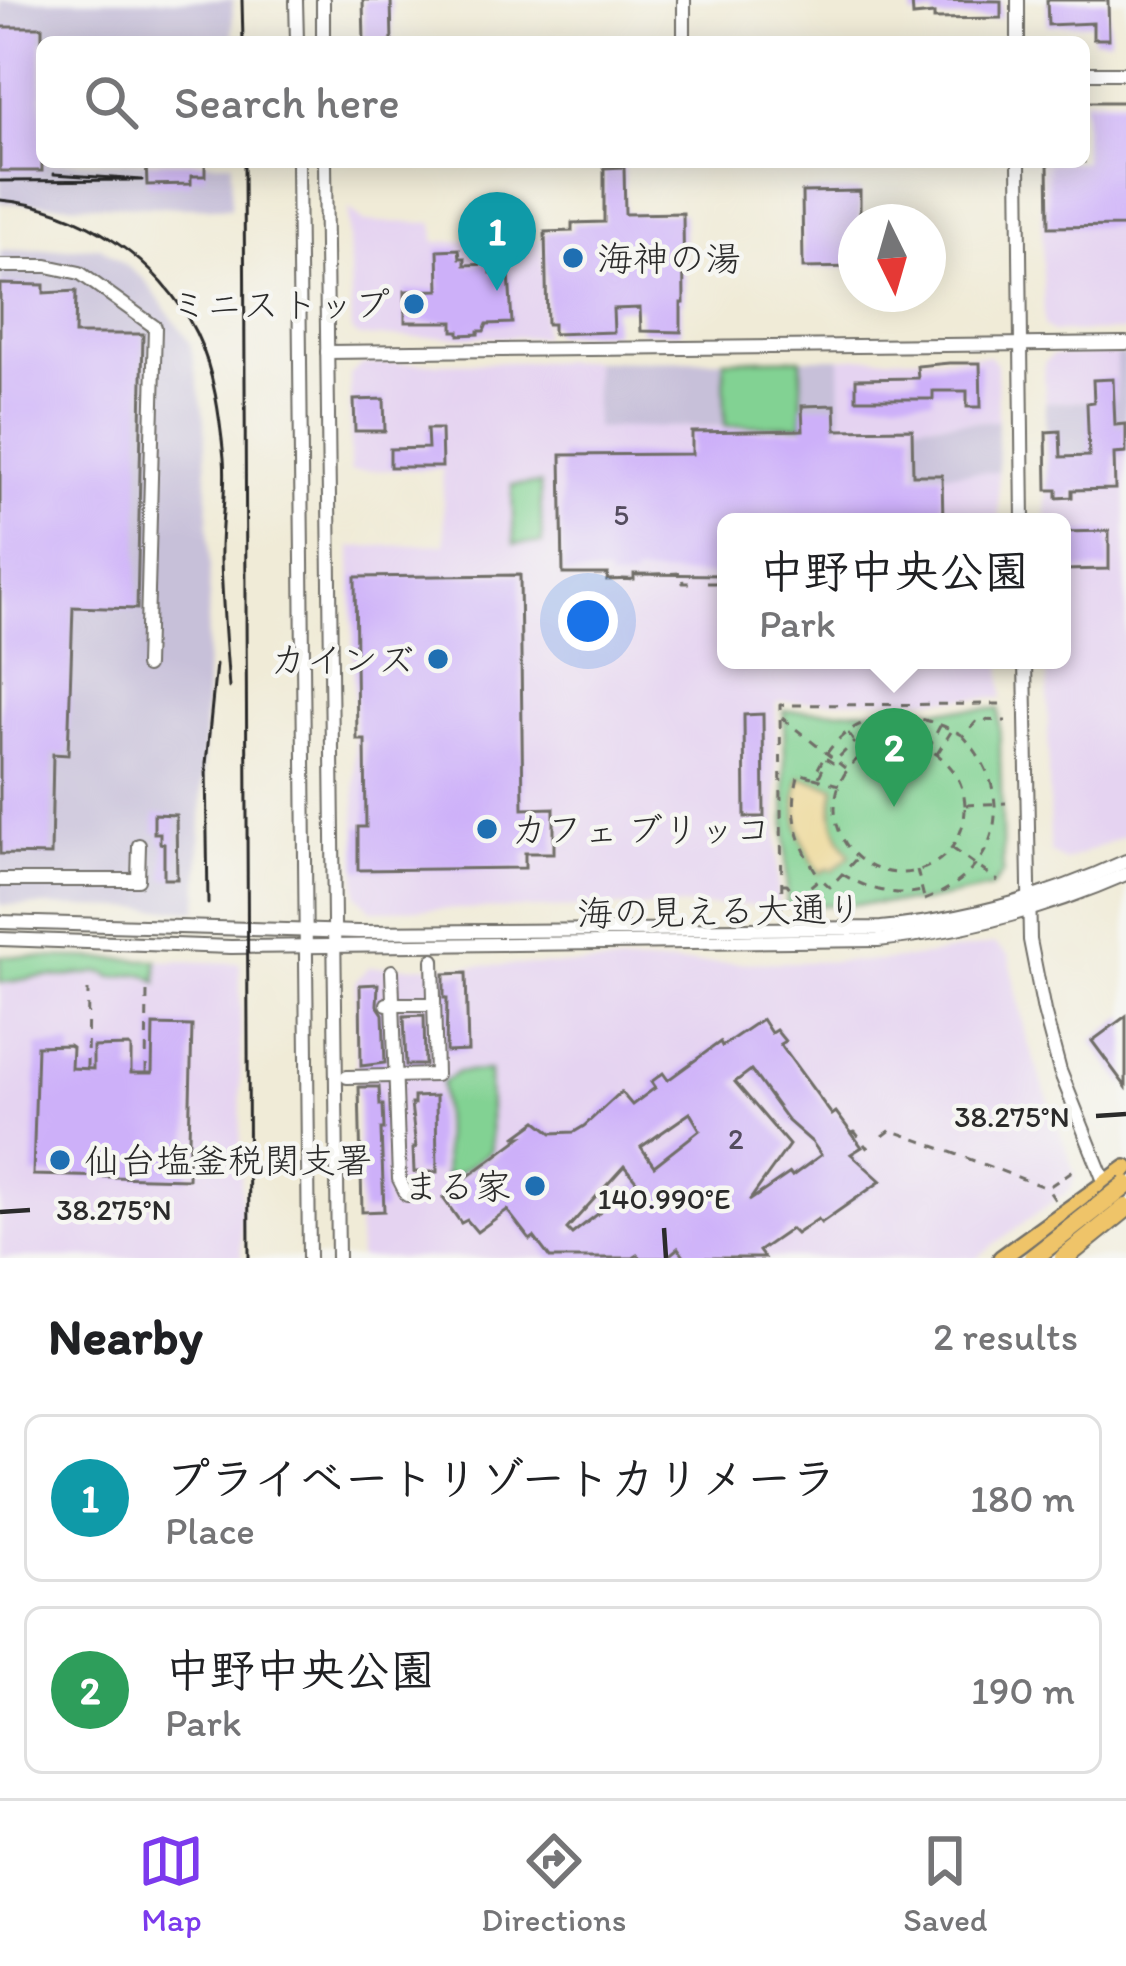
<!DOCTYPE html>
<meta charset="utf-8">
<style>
body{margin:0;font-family:Itim,"Klee One",sans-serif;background:#f6f6f6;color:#202124}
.compass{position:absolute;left:838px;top:204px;width:108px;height:108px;border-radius:50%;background:#fff;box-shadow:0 6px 30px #0003;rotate:175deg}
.you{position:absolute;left:588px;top:621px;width:42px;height:42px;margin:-30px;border:9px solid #fff;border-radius:50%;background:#1a73e8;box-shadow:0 0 0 18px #1a73e833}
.badge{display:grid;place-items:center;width:78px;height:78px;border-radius:50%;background:#7c3aed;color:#fff;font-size:39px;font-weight:700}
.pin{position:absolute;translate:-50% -99px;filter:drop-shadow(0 3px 6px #0008)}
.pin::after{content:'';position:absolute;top:63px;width:42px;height:36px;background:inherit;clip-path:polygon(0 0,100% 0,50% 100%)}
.popup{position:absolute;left:717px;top:513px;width:354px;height:156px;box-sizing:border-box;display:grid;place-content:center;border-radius:18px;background:#fff;filter:drop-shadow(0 3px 9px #0005);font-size:39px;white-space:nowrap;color:#757577}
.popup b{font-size:45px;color:#202124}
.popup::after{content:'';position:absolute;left:50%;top:100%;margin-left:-24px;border:24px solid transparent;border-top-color:#fff}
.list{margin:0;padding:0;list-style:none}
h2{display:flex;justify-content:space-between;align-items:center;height:156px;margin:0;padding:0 48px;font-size:51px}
h2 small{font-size:39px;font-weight:400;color:#757577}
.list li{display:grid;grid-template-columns:78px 1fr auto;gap:36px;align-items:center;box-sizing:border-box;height:168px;margin:0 24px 24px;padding:0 24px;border:3px solid #e0e0e0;border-radius:18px}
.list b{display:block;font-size:45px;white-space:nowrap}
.list p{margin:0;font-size:39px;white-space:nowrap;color:#757577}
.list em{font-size:39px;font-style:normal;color:#757577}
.icon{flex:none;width:66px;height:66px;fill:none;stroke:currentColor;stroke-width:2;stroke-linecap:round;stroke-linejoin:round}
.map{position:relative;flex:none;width:1126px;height:1258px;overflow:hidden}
.search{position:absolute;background:#fff;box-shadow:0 6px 30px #0003;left:36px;right:36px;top:36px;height:132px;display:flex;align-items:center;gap:30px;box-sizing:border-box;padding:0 42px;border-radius:18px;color:#757577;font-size:45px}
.sheet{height:540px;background:#fff}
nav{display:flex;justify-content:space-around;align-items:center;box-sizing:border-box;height:168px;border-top:3px solid #e0e0e0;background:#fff;font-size:33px;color:#757577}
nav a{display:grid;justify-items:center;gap:6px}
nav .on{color:#7c3aed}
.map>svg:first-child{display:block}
.built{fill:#e5d3f1}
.industrial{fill:#c7c0d9}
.green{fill:#82d293;stroke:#567e5f;stroke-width:3}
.sand{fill:#eeda9e;stroke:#8c8264;stroke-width:3}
.building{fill:#cdb0f9;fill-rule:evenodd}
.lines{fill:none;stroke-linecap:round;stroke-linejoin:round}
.minor-casing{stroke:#706e67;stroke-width:16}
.major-casing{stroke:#706e67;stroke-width:20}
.path{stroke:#706e67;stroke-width:3;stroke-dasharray:9 9;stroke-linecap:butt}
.minor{stroke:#fff;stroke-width:12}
.major{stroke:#efc469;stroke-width:15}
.rail{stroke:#2b2b2b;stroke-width:3}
.highway-bridge-casing{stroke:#706e67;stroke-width:22;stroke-linecap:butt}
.highway-bridge{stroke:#efc469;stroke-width:18}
.ticks{fill:none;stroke:#2b2b2b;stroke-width:4.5}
.poi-dot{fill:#1f6fb2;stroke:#f6f6f2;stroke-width:4.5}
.labels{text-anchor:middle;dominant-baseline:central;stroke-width:9;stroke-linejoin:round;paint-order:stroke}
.number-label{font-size:30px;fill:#544c5e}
.poi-label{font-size:36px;fill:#2b2b2b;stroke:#f6f6f2;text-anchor:start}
.street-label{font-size:36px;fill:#2b2b2b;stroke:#f6f6f2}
.ticks-label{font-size:30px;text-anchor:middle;fill:#2b2b2b;stroke:#f6f6f2;stroke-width:9;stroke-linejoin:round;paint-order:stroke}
</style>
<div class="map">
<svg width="1126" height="1258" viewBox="0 0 1126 1258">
<rect width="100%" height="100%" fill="#f6f6f2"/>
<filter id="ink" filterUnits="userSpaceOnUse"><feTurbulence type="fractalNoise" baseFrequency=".00833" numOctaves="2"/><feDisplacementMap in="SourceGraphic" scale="24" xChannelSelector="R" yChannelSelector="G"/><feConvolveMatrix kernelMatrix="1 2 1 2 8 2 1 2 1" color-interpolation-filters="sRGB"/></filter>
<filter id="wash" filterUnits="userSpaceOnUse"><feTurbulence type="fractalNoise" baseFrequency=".004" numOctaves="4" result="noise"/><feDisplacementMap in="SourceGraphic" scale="48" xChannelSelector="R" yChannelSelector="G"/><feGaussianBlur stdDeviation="2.7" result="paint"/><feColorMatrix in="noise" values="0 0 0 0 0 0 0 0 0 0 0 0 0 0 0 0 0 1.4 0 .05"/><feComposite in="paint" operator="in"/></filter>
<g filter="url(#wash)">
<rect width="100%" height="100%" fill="#f0ebd7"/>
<g class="built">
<path d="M 1084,98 L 1126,98 L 1126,331 L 1052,332 L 1044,325 L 1041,162 L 1084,162 Z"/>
<path d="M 348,208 L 365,222 L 434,223 L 435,242 L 543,239 L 543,337 L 360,337 L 352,332 Z"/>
<path d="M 1116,354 L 1116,401 L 1045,402 L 1044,363 L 1052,355 Z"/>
<path d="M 989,356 L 997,364 L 998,421 L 916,423 L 917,472 L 998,472 L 999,522 L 726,522 L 726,660 L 1002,660 L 1002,698 L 776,702 L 778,905 L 371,910 L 357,894 L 351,547 L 445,544 L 442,469 L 350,471 L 350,375 L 363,364 L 594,361 L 596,427 L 725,426 L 840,424 L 840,358 Z"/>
<path d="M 1046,455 L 1126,455 L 1126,835 L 1065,861 L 1050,853 L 1047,660 L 1062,660 L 1062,522 L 1046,522 Z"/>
<path d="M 994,944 L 1009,955 L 1027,1040 L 1075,1174 L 1071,1189 L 976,1258 L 359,1258 L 355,981 L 369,967 L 879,961 L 919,957 Z"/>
<path d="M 0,956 L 240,963 L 241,1258 L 0,1258 Z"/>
</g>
<g class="industrial">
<path d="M 0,0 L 233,0 L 232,42 L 42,42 L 42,162 L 232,162 L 231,208 L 0,203 Z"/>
<path d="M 101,247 L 145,280 L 190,343 L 205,421 L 210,565 L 198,910 L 0,905 L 0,251 Z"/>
<path d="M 1116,354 L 1126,354 L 1126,455 L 1046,455 L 1045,402 L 1116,401 Z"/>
<path d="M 801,358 L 840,358 L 841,424 L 802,425 Z"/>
<path d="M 724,360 L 725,426 L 595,428 L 594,361 Z"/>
<path d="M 998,421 L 998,472 L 917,473 L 915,423 Z"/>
</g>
<g class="green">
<path d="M 801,358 L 802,425 L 725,426 L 724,360 Z"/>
<path d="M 540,484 L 542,543 L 514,544 L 512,485 Z"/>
<path d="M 999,709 L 1003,873 L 991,888 L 922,902 L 787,906 L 784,711 Z"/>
<path d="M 0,956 L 157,960 L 157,982 C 139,967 132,977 112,977 C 102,968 92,975 80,974 C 67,979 54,975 40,977 C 26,978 14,982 0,982 Z"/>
<path d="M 489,1071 L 491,1151 L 456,1175 L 445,1176 L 442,1083 L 457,1072 Z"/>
</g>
<path class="sand" d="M 800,777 L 835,787 C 829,814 834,832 850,855 L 832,871 L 829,868 L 820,873 C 799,842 791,814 800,777 Z"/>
<g id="blocks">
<g class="building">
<path d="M 363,0 L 391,0 L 392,42 L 364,42 Z"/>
<path d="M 912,0 L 1001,1 L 1001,18 L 934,19 L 934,14 L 913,16 Z"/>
<path d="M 1047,0 L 1108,0 L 1109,39 L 1093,39 L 1093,23 L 1048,25 Z"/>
<rect x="0" y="27" width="42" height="144"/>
<path d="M 1084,102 L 1126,102 L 1126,226 L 1049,227 L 1048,162 L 1084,162 Z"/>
<path d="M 146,162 L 205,162 L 205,176 L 191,176 L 191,184 L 147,185 Z"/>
<path d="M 624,167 L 625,214 L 683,213 L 684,303 L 681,303 L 681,332 L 641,331 L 640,308 L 613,309 L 614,332 L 553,334 L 553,324 L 547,324 L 545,232 L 572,231 L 572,223 L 604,222 L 604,168 Z"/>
<path d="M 860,191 L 860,222 L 856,222 L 856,267 L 803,268 L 802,192 Z"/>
<path d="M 459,249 L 460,258 L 465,258 L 465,265 L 491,264 L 491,273 L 509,273 L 512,323 L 487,324 L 484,331 L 478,331 L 478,334 L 459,335 L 459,331 L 453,331 L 453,322 L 405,322 L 405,291 L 439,290 L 438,250 Z"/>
<path d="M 0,284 L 44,285 L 44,293 L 76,291 L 75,334 L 143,334 L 137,609 L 73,607 L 68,755 L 53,754 L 51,855 L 0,854 Z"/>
<path d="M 949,363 L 980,363 L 981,407 L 967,407 L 967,391 L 933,391 L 933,399 L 856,399 L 856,379 L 918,378 L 917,366 Z"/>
<path d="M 1113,379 L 1115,425 L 1126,424 L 1126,453 L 1114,454 L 1115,489 L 1072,490 L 1072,497 L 1057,498 L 1057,490 L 1047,490 L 1046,432 L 1060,431 L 1061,457 L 1089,456 L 1087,403 L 1094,402 L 1093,380 Z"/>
<path d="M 384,399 L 385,431 L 355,431 L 354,400 Z"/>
<path d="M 835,405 L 836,430 L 912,429 L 913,475 L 942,475 L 943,522 L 726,522 L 726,575 L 634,574 L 634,579 L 607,580 L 608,574 L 563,574 L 561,455 L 692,454 L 692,432 L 803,430 L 802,406 Z"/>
<path d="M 427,429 L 441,429 L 442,467 L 390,467 L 390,449 L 428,448 Z"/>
<path d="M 1109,531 L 1109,569 L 1062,570 L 1062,532 Z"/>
<path d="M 520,575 L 523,809 L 554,808 L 554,853 L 525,853 L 525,868 L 358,870 L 358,827 L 366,827 L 365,740 L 357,740 L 355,577 Z"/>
<path d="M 763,714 L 764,817 L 745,817 L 744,715 Z"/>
<path d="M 154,814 L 176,815 L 177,879 L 164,879 L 164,844 L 160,843 L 160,833 L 154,833 Z"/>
<path d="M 466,973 L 468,1051 L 446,1052 L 447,998 L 444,998 L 444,974 Z"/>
<path d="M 378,984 L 377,1005 L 383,1014 L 385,1063 L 361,1066 L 360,985 Z"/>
<path d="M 424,1015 L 425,1065 L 406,1065 L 404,1016 Z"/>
<path d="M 1126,1016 L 1126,1087 L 1092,1041 Z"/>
<path d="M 762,1019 L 771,1033 L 776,1030 L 785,1041 L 780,1044 L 832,1115 L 836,1112 L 862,1147 L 851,1154 L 881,1181 L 821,1223 L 818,1219 L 796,1234 L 791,1229 L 759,1251 L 764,1258 L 685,1258 L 678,1248 L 666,1258 L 641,1258 L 638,1255 L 633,1258 L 550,1258 L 534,1237 L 530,1240 L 507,1210 L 477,1232 L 467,1220 L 461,1223 L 443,1198 L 454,1191 L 452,1188 L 523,1136 L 515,1137 L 537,1121 L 552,1133 L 574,1132 L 584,1126 L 621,1092 L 632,1105 L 655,1088 L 651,1082 L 663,1073 L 668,1080 L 720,1042 L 722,1046 ZM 751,1070 L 788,1121 L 812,1142 L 821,1155 L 792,1176 L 790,1173 L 749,1201 L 789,1145 L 735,1082 ZM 690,1113 L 700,1130 L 654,1166 L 641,1147 ZM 624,1166 L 638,1183 L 572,1234 L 567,1229 Z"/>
<path d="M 153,1025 L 192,1026 L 188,1179 L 33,1175 L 37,1046 L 69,1045 L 72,1047 L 71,1068 L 93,1069 L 93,1047 L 129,1046 L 131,1048 L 131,1073 L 152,1073 Z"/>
<path d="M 359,1087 L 379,1087 L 380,1105 L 383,1105 L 384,1129 L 381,1129 L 384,1211 L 362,1212 Z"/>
<path d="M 436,1096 L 437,1172 L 414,1172 L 413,1148 L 416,1148 L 411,1104 L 414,1104 L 414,1097 Z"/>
</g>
</g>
</g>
<g filter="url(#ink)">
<use href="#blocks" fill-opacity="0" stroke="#706e67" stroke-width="3"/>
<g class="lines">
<g class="minor-casing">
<g id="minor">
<path d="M 296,0 L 297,42"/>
<path d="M 323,0 L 323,42"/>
<path d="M 684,0 L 684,42"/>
<path d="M 1018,0 L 1018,42"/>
<path d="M 1084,73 L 1126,73"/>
<path d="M 298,162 L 309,1258"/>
<path d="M 325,162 L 338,1258"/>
<path d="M 1019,162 L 1023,522"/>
<path d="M 0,266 L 47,266 L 80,273 L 155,327 L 146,666"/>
<path d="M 327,352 L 1126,343"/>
<path d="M 1025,660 L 1030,940 L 1044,1011 L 1060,1071 L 1106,1186"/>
<path d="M 0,880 L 138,880 L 139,845"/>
<path d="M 0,922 L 358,932 L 881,928 C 966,920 1048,897 1126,861"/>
<path d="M 0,939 L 231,947 L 878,940 C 965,931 1046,909 1126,874"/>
<path d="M 392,971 L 399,1179 L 407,1195"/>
<path d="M 387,1004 L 434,1004"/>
<path d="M 347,1077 L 436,1075 L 433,960"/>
</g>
</g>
<g class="major-casing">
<path id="major" d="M 1001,1258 L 1126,1168"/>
</g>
<g class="path">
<path d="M 622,579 L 636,580 L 636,575 L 682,573 L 683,583 L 693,583"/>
<path d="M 707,583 L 726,583"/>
<path d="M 782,718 L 845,768"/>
<path d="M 872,722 L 880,746"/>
<path d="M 848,733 L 863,755"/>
<circle cx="900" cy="808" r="65"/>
<path d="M 928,749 L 940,726"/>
<path d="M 937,754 L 951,732"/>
<path d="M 812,777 L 799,773 C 788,813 797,844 820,878"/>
<path d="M 819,777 L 827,759 L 833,763 L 854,742"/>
<path d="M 839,785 L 814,778 C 840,710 904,703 962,735"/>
<path d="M 966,805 L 1006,803"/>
<path d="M 952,848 L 998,881"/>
<path d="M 917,870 L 925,902"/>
<path d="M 842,874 C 868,889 892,897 922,891"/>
<path d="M 782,884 L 787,884 L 805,908"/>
<path d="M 797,898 L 820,878 L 830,887 L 856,859"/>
<path d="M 924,900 C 1001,872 1018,795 963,736 L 978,720 L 1006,721"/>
<path d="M 782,908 L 780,705 L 1006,704"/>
<path d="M 87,1068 L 88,990"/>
<path d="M 146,1073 L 147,991"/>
<path d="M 852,1133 L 855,1132 L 867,1148 L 869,1146"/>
<path d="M 883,1136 L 891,1130 L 1047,1188"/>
<path d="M 1055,1200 L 1047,1188 L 1078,1167"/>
</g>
<use href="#minor" class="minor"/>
<use href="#major" class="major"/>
<g class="rail">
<path d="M 242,0 L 243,42"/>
<path d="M 244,162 L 249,1258"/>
<path d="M 0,181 L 142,180 L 54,174"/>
<path d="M 0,200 C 81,207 159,259 196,333 C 214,370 220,418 224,458 C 227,492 220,526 221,559 C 222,602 226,645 229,688"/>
<path d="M 208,904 L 206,764 L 216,664"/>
</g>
<g class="highway-bridge-casing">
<g id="highway-bridge">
<path d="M 1033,1258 L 1126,1185"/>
<path d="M 1064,1258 L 1126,1208"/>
</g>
</g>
<use href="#highway-bridge" class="highway-bridge"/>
</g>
</g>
<path class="ticks" d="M 1096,1116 L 1126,1114M 0,1212 L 30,1210M 664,1228 L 666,1258"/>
<g class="poi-dot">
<circle cx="573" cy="258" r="12"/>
<circle cx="414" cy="304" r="12"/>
<circle cx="438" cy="659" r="12"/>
<circle cx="487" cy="829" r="12"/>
<circle cx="60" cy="1160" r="12"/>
<circle cx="535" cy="1186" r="12"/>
</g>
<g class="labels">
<g class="number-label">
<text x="621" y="514">5</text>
<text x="736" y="1138">2</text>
</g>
<g class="poi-label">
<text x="597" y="258">海神の湯</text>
<text x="390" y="304" text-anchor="end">ミニストップ</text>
<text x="414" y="659" text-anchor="end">カインズ</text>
<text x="511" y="829">カフェ ブリッコ</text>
<text x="84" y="1160">仙台塩釜税関支署</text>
<text x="511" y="1186" text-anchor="end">まる家</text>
</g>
<g class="street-label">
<text transform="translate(720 911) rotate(-1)">海の見える大通り</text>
</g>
</g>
<g class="ticks-label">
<text x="1012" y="1127">38.275°N</text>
<text x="664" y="1209">140.990°E</text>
<text x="114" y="1220">38.275°N</text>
</g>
</svg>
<svg class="compass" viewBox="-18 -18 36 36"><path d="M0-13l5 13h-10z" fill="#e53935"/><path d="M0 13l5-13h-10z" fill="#757577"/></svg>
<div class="you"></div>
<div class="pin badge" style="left:497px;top:291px;background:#0f9aa8">1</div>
<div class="pin badge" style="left:894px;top:807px;background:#2e9e5b">2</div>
<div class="popup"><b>中野中央公園</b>Park</div>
<div class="search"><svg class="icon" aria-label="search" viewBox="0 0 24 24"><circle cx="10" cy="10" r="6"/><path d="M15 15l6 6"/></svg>Search here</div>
</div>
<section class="sheet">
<h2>Nearby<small>2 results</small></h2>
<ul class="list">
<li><span class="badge" style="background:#0f9aa8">1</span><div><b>プライベートリゾートカリメーラ</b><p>Place</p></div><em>180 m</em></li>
<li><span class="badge" style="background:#2e9e5b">2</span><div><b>中野中央公園</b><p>Park</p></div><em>190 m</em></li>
</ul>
</section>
<nav>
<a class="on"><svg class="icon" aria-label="map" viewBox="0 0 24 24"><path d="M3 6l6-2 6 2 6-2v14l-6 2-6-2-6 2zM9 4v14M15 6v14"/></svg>Map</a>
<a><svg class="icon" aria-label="directions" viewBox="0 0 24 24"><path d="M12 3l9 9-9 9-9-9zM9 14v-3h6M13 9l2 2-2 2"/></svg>Directions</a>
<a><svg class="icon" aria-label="saved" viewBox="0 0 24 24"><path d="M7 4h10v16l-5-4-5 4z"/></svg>Saved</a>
</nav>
